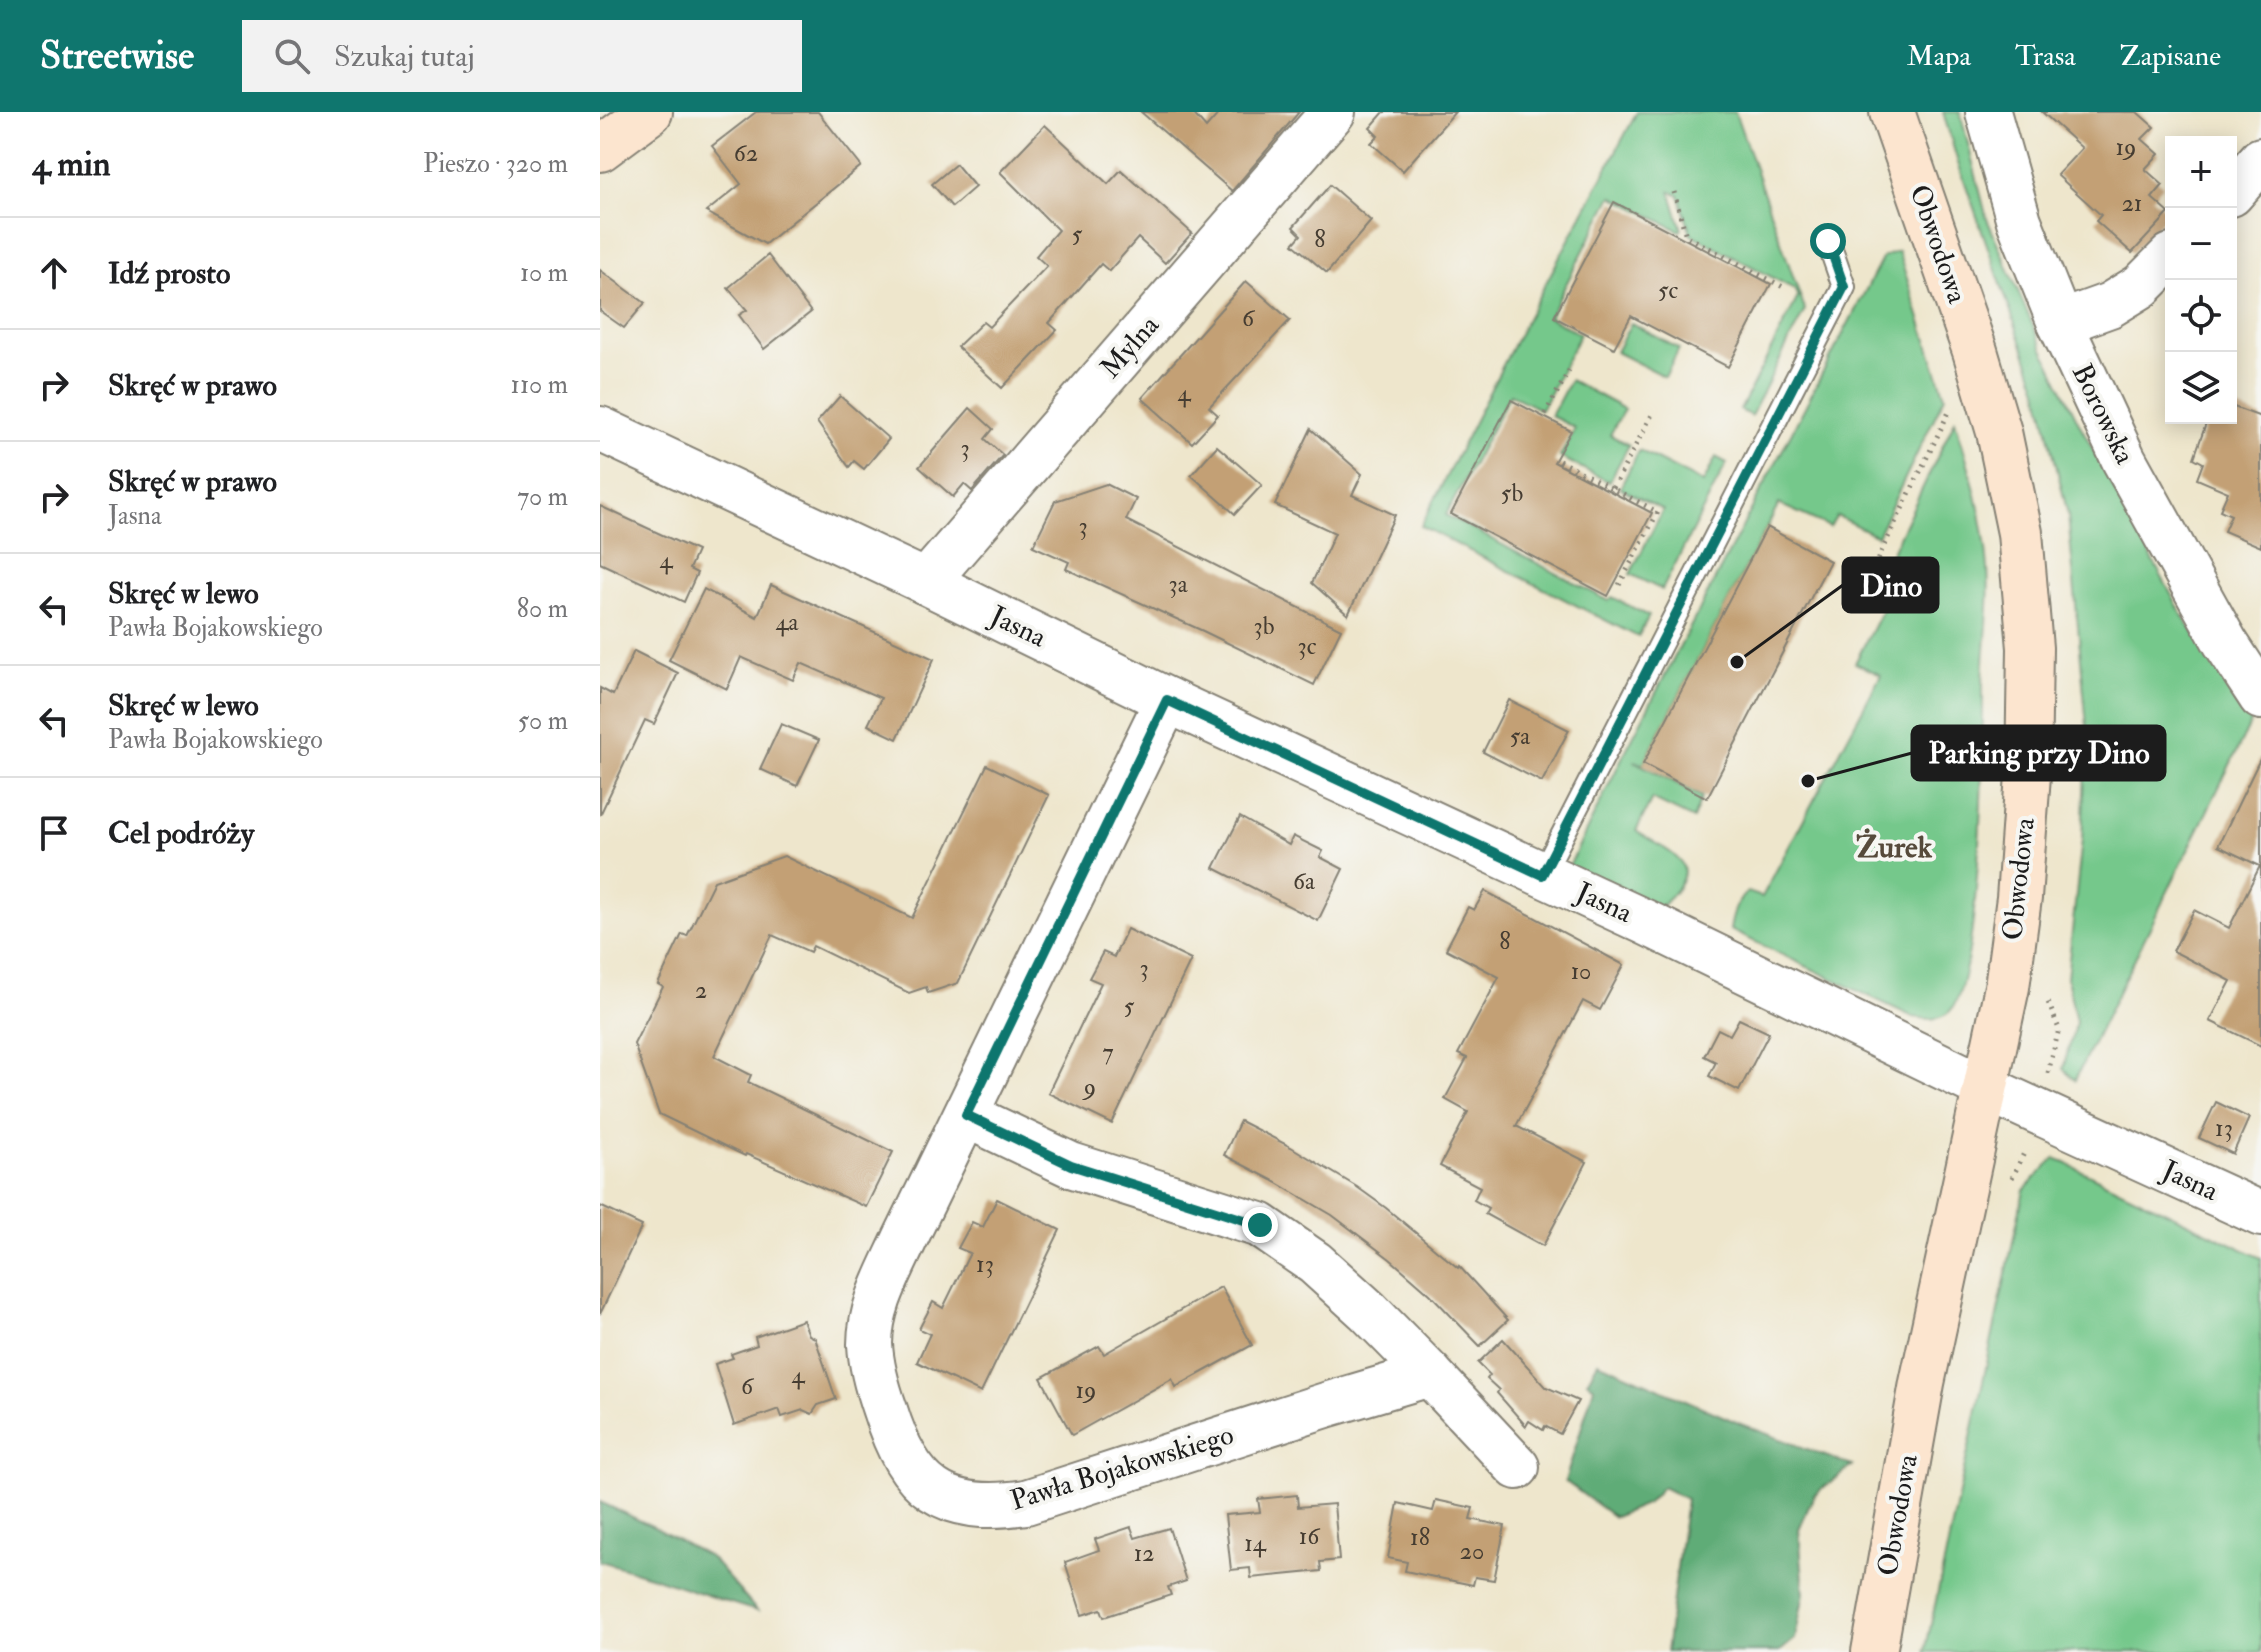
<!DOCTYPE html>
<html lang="pl">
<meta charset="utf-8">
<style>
body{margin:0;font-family:"IM FELL Double Pica",serif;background:#f2f2f2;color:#202124}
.controls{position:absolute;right:24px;top:24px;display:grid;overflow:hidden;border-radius:0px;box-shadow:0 4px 20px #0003}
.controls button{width:72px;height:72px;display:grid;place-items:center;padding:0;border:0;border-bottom:2px solid #e0e0e0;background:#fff;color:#202124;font:40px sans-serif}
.stop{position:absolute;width:24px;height:24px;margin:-18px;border:6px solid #0f766e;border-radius:50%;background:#fff}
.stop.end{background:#0f766e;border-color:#fff;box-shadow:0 2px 8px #0008}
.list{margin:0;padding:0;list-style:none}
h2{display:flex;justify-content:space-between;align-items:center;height:104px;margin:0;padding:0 32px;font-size:34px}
h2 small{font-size:26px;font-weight:400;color:#757577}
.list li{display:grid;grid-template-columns:52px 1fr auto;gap:24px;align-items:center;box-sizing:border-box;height:112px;padding:0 32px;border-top:2px solid #e0e0e0}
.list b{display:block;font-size:30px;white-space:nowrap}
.list p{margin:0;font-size:26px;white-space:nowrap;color:#757577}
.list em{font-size:26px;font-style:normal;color:#757577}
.icon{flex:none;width:44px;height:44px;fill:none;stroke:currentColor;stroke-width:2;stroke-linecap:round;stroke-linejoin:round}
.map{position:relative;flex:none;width:1661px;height:1540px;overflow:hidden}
header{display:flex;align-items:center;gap:48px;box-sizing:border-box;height:112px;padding:0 40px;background:#0f766e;color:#fff}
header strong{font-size:38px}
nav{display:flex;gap:44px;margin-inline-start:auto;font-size:28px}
.search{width:560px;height:72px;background:#f2f2f2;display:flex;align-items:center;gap:20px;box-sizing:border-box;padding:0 28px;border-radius:0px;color:#757577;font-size:30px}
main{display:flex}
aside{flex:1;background:#fff}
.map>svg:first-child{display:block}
.green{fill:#74c88b;stroke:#487254;stroke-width:2}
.forest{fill:#5fac77;stroke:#3e644a;stroke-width:2}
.building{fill:#c3a075}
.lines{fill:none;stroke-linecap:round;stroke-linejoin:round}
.lane-casing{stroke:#858174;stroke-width:26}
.street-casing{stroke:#858174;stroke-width:48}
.secondary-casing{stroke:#858174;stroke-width:48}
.path{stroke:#858174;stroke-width:5;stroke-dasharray:2 6;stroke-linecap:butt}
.lane{stroke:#fff;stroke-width:22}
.street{stroke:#fff;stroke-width:44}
.secondary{stroke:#fce5cf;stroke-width:44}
.route{stroke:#0f766e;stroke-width:10}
.labels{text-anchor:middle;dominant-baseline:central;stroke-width:8;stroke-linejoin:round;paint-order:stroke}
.number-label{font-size:24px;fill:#463d32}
.street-label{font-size:28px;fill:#1c1c1c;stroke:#f6f6f2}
.neighbourhood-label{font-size:30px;font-weight:bold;fill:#564a3b;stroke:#f6f6f2}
.leader{fill:none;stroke:#1c1c1c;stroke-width:3}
.callout-dot{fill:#1c1c1c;stroke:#f6f6f2;stroke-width:3}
.callout{fill:#1c1c1c;stroke:#1c1c1c;stroke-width:3}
.callout-label{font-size:30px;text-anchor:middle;font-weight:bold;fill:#fff}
</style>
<header>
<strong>Streetwise</strong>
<div class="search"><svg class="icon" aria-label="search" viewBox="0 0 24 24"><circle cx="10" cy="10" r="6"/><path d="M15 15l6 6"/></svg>Szukaj tutaj</div>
<nav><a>Mapa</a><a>Trasa</a><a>Zapisane</a></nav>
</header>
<main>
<aside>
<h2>4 min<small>Pieszo · 320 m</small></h2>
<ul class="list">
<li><svg class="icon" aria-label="ahead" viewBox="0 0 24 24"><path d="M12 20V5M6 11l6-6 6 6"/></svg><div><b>Idź prosto</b></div><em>10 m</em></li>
<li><svg class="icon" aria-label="right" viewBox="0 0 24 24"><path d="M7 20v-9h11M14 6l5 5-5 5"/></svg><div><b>Skręć w prawo</b></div><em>110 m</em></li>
<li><svg class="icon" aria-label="right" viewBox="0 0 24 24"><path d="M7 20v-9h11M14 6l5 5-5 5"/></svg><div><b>Skręć w prawo</b><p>Jasna</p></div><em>70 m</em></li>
<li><svg class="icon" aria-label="left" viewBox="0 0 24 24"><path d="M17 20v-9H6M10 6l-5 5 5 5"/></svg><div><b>Skręć w lewo</b><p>Pawła Bojakowskiego</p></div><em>80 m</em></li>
<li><svg class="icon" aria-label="left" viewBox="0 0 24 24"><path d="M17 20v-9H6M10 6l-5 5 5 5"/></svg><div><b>Skręć w lewo</b><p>Pawła Bojakowskiego</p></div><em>50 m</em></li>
<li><svg class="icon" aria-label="arrive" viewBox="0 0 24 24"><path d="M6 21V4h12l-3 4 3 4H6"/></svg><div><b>Cel podróży</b></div></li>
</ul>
</aside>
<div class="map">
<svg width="1661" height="1540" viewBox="0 0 1661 1540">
<rect width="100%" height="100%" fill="#f6f6f2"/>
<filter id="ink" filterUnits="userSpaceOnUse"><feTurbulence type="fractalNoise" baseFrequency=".0125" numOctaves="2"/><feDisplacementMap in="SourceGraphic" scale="16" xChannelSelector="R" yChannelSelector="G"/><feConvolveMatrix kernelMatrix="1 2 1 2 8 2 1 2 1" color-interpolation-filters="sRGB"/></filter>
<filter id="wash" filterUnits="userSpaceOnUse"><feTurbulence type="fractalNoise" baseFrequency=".006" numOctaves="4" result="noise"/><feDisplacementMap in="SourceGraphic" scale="32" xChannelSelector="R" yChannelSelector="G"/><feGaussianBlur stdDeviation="1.8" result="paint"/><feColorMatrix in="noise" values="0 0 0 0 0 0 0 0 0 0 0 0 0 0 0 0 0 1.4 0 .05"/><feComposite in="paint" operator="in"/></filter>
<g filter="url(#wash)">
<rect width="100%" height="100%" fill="#eee6cc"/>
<g class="green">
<path d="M 1037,0 L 1135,0 L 1205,198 L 1151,304 L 1140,298 L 1198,185 L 1194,177 L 1091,122 L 1079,83 L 1070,79 L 1082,117 L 1080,119 L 1012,84 L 949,205 L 980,222 L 941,298 L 910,282 L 846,403 L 1009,489 L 1012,485 L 1049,504 L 1038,525 L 821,414 L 923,214 Z"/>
<path d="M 1343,0 L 1360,0 L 1387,107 L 1443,237 L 1480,313 L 1585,508 L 1654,604 L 1475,968 L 1463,957 L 1476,910 L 1467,866 L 1482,727 L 1487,615 L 1468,403 L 1438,277 L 1358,51 Z"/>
<path d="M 1298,139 L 1345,284 L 1277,424 L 1237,404 L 1230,415 L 1179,392 L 1043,652 L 1034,649 L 1102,685 L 1093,707 L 1052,687 L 1036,719 C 1078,746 1108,752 1057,798 L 969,754 L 1023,644 L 1283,145 Z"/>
<path d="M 1031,211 L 1079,237 L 1065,265 L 1016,240 Z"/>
<path d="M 970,268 L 1024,297 L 1010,323 L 1029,333 L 1009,370 L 960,345 L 975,316 L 951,304 Z"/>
<path d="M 1355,308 C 1370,356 1384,406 1388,456 C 1391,495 1384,533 1383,571 C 1383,623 1382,874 1348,901 C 1337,909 1325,907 1313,905 L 1130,818 C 1132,805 1136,787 1148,780 L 1162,785 L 1281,563 L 1255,551 L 1294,474 L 1290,444 Z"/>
<path d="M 1039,338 L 1103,371 L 1116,345 L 1127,351 L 1062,478 L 1030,462 L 1063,398 L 1020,376 Z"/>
<path d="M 1455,1046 L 1661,1146 L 1661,1540 L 1325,1540 L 1424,1078 Z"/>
</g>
<g class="forest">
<path d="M 998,1250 L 1141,1312 L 1252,1354 L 1214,1383 L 1199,1417 L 1204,1481 L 1195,1527 L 1179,1540 L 1066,1540 L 1086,1387 L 1062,1375 L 1048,1391 L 1014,1405 L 965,1369 L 994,1275 L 987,1269 Z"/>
<path d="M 0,1390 L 54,1415 L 111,1446 L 157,1499 C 104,1484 53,1463 0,1449 Z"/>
</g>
<g id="blocks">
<g class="building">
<path d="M 156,0 L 218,0 L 261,54 L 165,132 L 106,100 L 141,72 L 112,34 Z"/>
<path d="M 541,0 L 592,0 L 606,16 L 620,0 L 699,0 L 632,79 Z"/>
<path d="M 784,0 L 855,0 L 803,59 L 771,31 L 778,24 L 770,16 Z"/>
<path d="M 1442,0 L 1537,0 L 1554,15 L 1542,27 L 1559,42 L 1545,57 L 1563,73 L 1552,86 L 1569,101 L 1532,141 L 1496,109 L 1501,103 L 1457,63 L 1482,36 Z"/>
<path d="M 445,13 L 508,72 L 521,58 L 592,121 L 565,151 L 538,126 L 509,159 L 501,152 L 449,211 L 457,218 L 402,276 L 357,235 L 383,210 L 389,215 L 447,154 L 436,144 L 458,118 L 400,60 Z"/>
<path d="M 356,52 L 375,75 L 352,95 L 332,72 Z"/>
<path d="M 730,73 L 771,109 L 727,161 L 693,132 L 701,123 L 693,115 Z"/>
<path d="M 1014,90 L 1171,172 L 1128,255 L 1031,204 L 1014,236 L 954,205 Z"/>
<path d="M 168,143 L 211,200 L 164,237 L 139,203 L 147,198 L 128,176 Z"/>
<path d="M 0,158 L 45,191 L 24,216 L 0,199 Z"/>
<path d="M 646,169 L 690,208 L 609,295 L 618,303 L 592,331 L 542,286 Z"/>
<path d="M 240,284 L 289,327 L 264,357 L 254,349 L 249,355 L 217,310 Z"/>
<path d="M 911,288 L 971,319 L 954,350 L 1052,401 L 1008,484 L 851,402 Z"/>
<path d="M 1631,294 L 1661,305 L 1661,435 L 1624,419 L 1631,403 L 1620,398 L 1628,380 L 1597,367 L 1603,351 L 1594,346 L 1608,306 L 1631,306 Z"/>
<path d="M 370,296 L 393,317 L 385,327 L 403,343 L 372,379 L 364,372 L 353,385 L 319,355 Z"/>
<path d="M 711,317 L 762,362 L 752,383 L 795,403 L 748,503 L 712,471 L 735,421 L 675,393 Z"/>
<path d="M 617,334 L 662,373 L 635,402 L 591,363 Z"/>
<path d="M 506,372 L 536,387 L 526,408 L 741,517 L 714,573 L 603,519 L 466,457 L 469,450 L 433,434 L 455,389 Z"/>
<path d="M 0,394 L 97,439 L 89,457 L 97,461 L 84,490 L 0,451 Z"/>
<path d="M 1167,415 L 1230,449 L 1107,686 L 1043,652 Z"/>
<path d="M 171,473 L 334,547 L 297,627 L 268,613 L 281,586 L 201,551 L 193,568 L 141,545 L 127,577 L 69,548 L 104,477 L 157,505 Z"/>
<path d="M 34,539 L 78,561 L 54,612 L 45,608 L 0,703 L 0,576 L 13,583 Z"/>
<path d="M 909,588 L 969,618 L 942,670 L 883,640 Z"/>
<path d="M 181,612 L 219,628 L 197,674 L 160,657 Z"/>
<path d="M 1661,645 L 1661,934 L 1610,909 L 1631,869 L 1573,839 L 1594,798 L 1629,816 L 1660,754 L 1618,734 Z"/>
<path d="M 387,653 L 449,683 L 358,871 L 328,881 L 326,875 L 309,881 L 213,834 L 210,840 L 172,823 L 114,944 L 151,963 L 148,970 L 293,1040 L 266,1095 L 146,1042 L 145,1044 L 59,1002 L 34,932 L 63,875 L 58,872 L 82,822 L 87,824 L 114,769 L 184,744 L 312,806 Z"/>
<path d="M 640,705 L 689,733 L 693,724 L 723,739 L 720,745 L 743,757 L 718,809 L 614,756 Z"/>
<path d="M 885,779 L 1024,853 L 1000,898 L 983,889 L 916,1014 L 987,1050 L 943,1134 L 885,1102 L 888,1096 L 874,1088 L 880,1075 L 840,1054 L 868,1000 L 845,987 L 867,946 L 858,942 L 899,865 L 846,837 L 868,795 L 874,798 Z"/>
<path d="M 527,817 L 591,848 L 512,1012 L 448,981 L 501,871 L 489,866 L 503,840 L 514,845 Z"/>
<path d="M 1139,907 L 1169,921 L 1139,979 L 1109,964 L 1116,950 L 1104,944 L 1118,917 L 1130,923 Z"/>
<path d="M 1616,990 L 1649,1006 L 1633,1042 L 1599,1026 Z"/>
<path d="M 640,1009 L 691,1035 L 757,1075 L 786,1096 L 858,1156 L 859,1154 L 908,1208 L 880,1234 L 830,1182 L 790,1147 L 732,1103 L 672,1068 L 624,1043 Z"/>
<path d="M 397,1087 L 460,1118 L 381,1281 L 317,1250 L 330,1222 L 319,1217 L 333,1190 L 343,1196 L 370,1141 L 358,1136 L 372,1110 L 383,1115 Z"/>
<path d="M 0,1094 L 42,1114 L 0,1202 Z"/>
<path d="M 621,1175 L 652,1233 L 576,1275 L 572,1267 L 472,1323 L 441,1266 L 499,1234 L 504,1242 Z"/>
<path d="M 203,1208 L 209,1223 L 215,1226 L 236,1287 L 218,1293 L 212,1302 L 203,1298 L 182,1305 L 179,1297 L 134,1313 L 115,1252 L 133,1246 L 131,1242 L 157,1233 L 155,1225 Z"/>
<path d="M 903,1227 L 946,1275 L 978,1289 L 960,1322 L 945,1314 L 943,1318 L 929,1309 L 926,1314 L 897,1281 L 899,1278 L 887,1267 L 890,1263 L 878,1251 Z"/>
<path d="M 697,1383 L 698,1395 L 734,1392 L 739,1448 L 720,1450 L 721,1459 L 651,1466 L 650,1456 L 631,1458 L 625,1403 L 660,1400 L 658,1387 Z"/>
<path d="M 836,1388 L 873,1396 L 870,1407 L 905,1414 L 894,1468 L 875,1465 L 873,1473 L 805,1459 L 807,1450 L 788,1446 L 798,1391 L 833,1399 Z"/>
<path d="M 531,1415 L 535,1426 L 569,1416 L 586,1469 L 568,1475 L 571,1483 L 504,1505 L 501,1497 L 482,1503 L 465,1450 L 499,1438 L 495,1427 Z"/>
</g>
</g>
</g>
<g filter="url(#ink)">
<use href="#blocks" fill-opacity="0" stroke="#858174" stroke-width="2"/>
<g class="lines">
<g class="lane-casing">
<path id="lane" d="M 942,763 L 1244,175 L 1228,129"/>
</g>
<g class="street-casing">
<g id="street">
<path d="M 1388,0 L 1419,109 L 1460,211 L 1524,348 L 1625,530 L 1661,585"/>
<path d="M 1631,82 L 1661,48"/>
<path d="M 1460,211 L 1510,193 L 1541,174 L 1571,144"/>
<path d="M 0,317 L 326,470 L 567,588 L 1045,810 L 1386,976 L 1661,1102"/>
<path d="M 326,470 L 733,0"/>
<path d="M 366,1003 L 471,1053 L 660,1113 L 715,1151 L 768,1199 L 830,1262 L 729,1292 L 426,1390 C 344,1403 309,1376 285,1298 C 278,1278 271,1254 270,1232 C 270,1194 290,1160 305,1127 L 567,588"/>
<path d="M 830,1262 L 917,1355"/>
</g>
</g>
<g class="secondary-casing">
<g id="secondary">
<path d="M 0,37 L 50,0"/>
<path d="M 1274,1540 L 1322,1271 L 1407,875 L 1419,786 L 1428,663 L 1430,536 L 1420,421 L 1399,320 L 1375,239 L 1292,0"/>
</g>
</g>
<g class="path">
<path d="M 1074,80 L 1086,124 L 1187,177"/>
<path d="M 945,302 L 971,255"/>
<path d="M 959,349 L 1058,400 L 1018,475"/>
<path d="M 1013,376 L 1054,299"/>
<path d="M 1274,463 L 1281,440 L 1349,300"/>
<path d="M 1448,961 L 1459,917 L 1448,890"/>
<path d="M 1412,1066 L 1425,1039"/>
</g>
<use href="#lane" class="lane"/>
<use href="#street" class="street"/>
<use href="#secondary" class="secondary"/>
</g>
</g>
<g class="lines" filter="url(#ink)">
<path class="route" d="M 660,1113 L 471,1053 L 366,1003 L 567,588 L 942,763 L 1244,175 L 1228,129"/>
</g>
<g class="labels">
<g class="number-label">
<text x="1526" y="35">19</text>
<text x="146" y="41">62</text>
<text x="1532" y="91">21</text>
<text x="477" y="122">5</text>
<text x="720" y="127">8</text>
<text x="1068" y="178">5c</text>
<text x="648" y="206">6</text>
<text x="584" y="281">4</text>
<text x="365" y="336">3</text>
<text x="912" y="381">5b</text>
<text x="483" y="414">3</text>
<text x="66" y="448">4</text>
<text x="578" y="472">3a</text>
<text x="187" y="510">4a</text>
<text x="664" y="514">3b</text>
<text x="707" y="534">3c</text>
<text x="920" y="624">5a</text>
<text x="704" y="769">6a</text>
<text x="905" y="829">8</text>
<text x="544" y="856">3</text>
<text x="981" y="859">10</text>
<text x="101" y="878">2</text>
<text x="529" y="894">5</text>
<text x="508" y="940">7</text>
<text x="490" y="975">9</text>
<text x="1624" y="1016">13</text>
<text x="385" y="1152">13</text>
<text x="198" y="1263">4</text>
<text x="147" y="1274">6</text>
<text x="486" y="1278">19</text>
<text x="709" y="1424">16</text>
<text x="820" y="1425">18</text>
<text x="655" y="1431">14</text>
<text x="872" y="1439">20</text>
<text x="544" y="1441">12</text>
</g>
<g class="street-label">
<text transform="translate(1338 132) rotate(71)">Obwodowa</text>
<text transform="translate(530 235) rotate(-49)">Mylna</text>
<text transform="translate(1503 302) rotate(64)">Borowska</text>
<text transform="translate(418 515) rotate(26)">Jasna</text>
<text transform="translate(1419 767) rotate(-84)">Obwodowa</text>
<text transform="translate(1004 791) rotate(25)">Jasna</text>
<text transform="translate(1590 1069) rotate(25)">Jasna</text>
<text transform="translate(522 1356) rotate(-17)">Pawła Bojakowskiego</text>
<text transform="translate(1298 1403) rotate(-80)">Obwodowa</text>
</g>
<g class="neighbourhood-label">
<text x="1294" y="735">Żurek</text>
</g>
</g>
<path class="leader" d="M1137 550L1243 473M1208 669L1312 641"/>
<g class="callout-dot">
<circle cx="1137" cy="550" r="8"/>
<circle cx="1208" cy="669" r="8"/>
</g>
<g class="callout">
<rect x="1243" y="446" width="95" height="54" rx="8"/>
<rect x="1312" y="614" width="253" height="54" rx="8"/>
</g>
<g class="callout-label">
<text x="1291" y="484">Dino</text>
<text x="1439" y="651">Parking przy Dino</text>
</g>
</svg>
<div class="controls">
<button>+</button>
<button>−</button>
<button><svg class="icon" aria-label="locate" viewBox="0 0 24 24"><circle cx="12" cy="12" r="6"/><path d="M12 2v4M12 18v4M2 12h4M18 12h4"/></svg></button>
<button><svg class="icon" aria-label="layers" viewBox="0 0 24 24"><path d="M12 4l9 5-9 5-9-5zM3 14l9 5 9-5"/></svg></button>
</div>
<div class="stop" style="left:1228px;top:129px"></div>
<div class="stop end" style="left:660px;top:1113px"></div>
</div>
</main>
